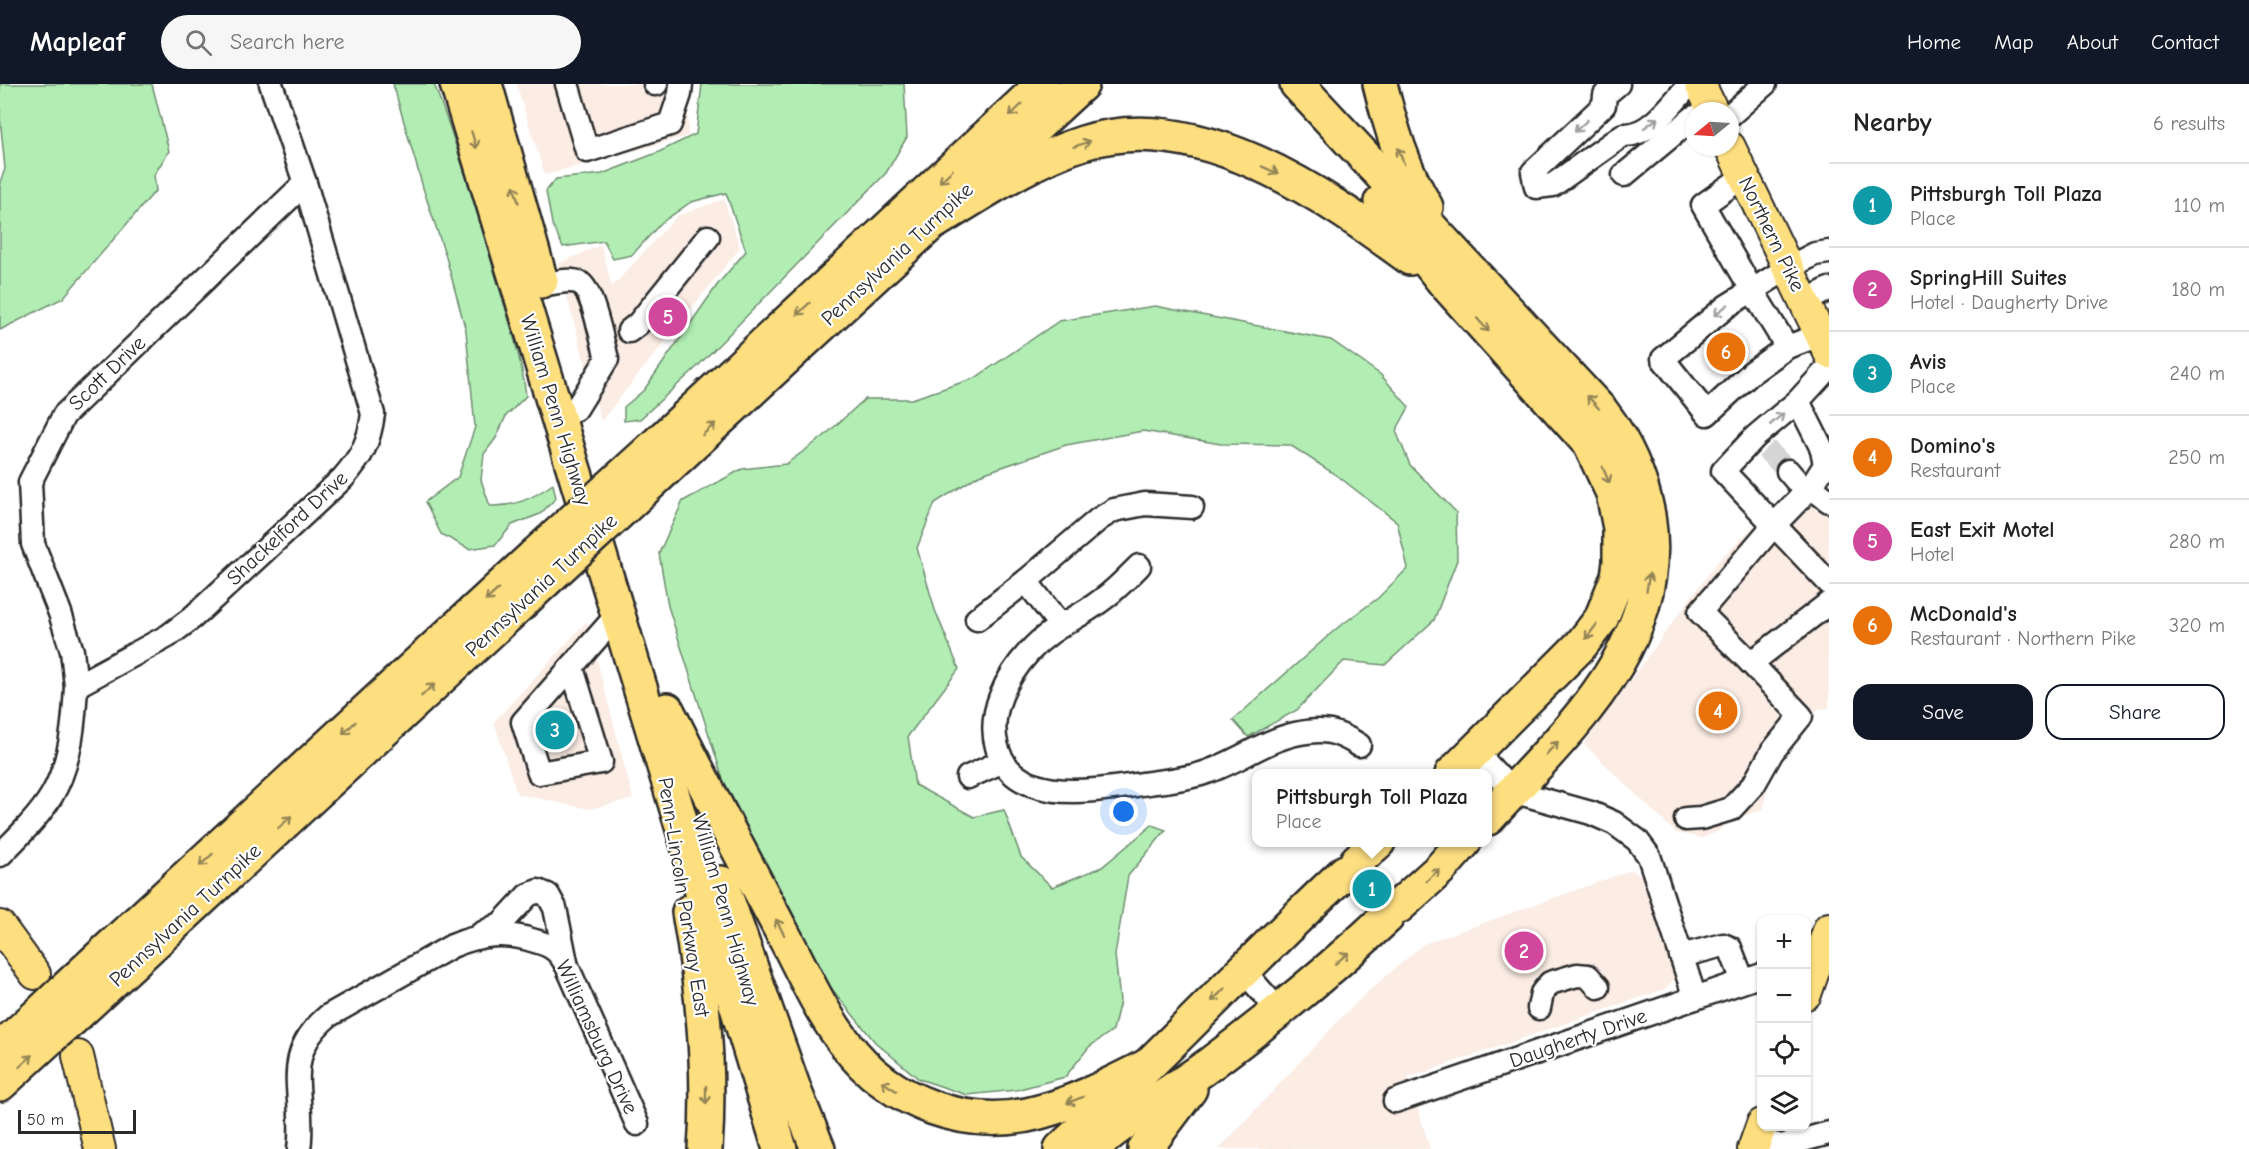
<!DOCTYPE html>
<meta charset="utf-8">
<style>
body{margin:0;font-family:"Comic Neue",sans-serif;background:#f6f6f6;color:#222}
.controls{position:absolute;right:18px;bottom:18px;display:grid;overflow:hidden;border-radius:12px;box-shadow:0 2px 4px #0004}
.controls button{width:54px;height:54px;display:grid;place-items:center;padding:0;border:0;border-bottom:2px solid #e0e0e0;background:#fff;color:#222;font:30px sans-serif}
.compass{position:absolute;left:1685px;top:18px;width:54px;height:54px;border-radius:50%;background:#fff;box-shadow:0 2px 4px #0004;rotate:252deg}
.scale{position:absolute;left:18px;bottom:15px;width:118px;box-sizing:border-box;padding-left:6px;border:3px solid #2b2b2b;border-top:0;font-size:16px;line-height:21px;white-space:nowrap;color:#2b2b2b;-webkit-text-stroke:4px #fff;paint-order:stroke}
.you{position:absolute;left:1124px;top:728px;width:21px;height:21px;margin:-15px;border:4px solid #fff;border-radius:50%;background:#1a73e8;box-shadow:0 0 0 9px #1a73e833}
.badge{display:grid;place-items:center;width:39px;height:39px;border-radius:50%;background:#111827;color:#fff;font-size:20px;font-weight:700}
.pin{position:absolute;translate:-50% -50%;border:3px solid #fff;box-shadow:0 2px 6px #0006}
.popup{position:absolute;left:1252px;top:685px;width:240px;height:78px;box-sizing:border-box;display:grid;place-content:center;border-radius:12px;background:#fff;filter:drop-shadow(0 2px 4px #0005);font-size:20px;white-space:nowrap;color:#767676}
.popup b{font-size:22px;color:#222}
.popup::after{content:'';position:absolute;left:50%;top:100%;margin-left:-12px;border:12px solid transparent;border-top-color:#fff}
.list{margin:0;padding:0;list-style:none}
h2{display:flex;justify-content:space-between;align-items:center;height:78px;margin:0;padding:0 24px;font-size:26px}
h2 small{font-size:20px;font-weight:400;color:#767676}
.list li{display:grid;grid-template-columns:39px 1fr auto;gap:18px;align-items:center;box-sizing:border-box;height:84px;padding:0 24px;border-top:2px solid #e0e0e0}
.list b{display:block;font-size:22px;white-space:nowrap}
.list p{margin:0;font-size:20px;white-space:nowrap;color:#767676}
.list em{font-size:20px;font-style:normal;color:#767676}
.actions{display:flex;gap:12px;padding:18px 24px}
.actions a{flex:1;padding:14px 0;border:2px solid #111827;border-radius:18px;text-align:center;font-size:21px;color:#111827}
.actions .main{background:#111827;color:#fff}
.icon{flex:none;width:33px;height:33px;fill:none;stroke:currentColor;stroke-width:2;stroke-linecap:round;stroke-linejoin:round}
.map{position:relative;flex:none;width:1829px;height:1065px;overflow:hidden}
header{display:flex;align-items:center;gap:36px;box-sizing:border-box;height:84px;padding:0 30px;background:#111827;color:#fff}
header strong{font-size:28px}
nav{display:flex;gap:33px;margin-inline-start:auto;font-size:21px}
.search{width:420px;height:54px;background:#f6f6f6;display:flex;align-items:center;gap:15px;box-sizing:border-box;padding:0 21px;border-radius:33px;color:#767676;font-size:22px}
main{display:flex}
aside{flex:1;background:#fff}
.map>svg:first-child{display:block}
.built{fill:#fbece4}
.green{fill:#b2eeb4;stroke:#6e8c70;stroke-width:1.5}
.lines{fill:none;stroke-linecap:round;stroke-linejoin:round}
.minor-tunnel{stroke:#d5d5d5;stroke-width:22;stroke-dasharray:22 11;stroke-linecap:butt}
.minor-casing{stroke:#2b2b2b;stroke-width:27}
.major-casing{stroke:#2b2b2b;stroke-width:34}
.highway-casing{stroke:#2b2b2b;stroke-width:38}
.minor{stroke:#fff;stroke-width:22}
.major{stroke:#fedf80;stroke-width:30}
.highway{stroke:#fedf80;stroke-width:33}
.highway-bridge-casing{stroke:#2b2b2b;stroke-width:38;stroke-linecap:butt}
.highway-bridge{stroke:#fedf80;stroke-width:33}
.oneway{stroke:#948556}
.oneway2{stroke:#a0a0a0}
.labels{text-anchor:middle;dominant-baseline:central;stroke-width:4.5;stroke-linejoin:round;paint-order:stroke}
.street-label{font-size:21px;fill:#2b2b2b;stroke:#fff}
</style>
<header>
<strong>Mapleaf</strong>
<div class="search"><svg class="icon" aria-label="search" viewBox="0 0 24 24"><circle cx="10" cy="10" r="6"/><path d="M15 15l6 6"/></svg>Search here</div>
<nav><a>Home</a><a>Map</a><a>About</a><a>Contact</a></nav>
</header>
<main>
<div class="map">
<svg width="1829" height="1065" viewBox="0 0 1829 1065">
<rect width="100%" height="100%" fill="#fff"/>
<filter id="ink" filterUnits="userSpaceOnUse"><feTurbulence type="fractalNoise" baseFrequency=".0167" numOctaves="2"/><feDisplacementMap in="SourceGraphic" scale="12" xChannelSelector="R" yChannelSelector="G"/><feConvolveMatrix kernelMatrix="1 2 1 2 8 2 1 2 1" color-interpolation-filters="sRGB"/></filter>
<g filter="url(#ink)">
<g class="built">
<path d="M 516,0 L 689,0 L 688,52 L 545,91 Z"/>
<path d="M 724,115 L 740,164 L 601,337 L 558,180 L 601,161 L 612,203 L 677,132 Z"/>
<path d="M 1806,392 L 1829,420 L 1829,624 L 1818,625 L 1770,687 L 1763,726 L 1730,735 L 1719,747 L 1702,754 L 1676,749 L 1584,660 L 1717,478 Z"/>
<path d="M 587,537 L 633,715 L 589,725 L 517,710 L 494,638 Z"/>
<path d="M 1632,786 L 1643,793 L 1676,892 L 1665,905 L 1408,994 L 1430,1065 L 1219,1065 L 1341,934 L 1372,904 L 1424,860 Z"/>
</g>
<g class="green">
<path d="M 0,0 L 152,0 L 169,67 L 154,91 L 156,106 L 63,214 L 0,246 L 0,98 L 5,85 L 0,33 Z"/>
<path d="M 393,0 L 434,0 C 457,60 475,122 493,183 C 505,225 521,269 526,312 L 506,332 L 496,354 L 484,370 L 481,396 L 490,422 C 515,423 533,414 553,400 L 556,414 L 540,430 L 512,441 L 495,461 L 469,465 L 441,450 L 425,418 L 458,393 L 475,343 L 466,247 L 446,173 L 424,107 Z"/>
<path d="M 702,0 L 904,0 L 907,53 L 886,89 L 697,283 L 640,335 L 624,337 L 624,323 L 644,306 L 718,200 L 746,167 L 726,109 L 691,118 L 661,139 L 632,171 L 613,175 L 604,157 L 563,163 L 552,140 L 546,107 L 556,95 L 602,90 L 659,68 L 696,50 Z"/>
<path d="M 1155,222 L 1331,256 L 1381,291 L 1409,323 L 1396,347 L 1410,381 L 1456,428 L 1457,476 L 1434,536 L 1385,581 L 1344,577 L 1297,626 L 1248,653 L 1233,636 L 1336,545 L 1378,514 L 1408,484 L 1397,438 L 1339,393 L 1290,361 L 1221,360 L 1143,347 L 1066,361 L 979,391 L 935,419 L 917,464 L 935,526 L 959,585 L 908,652 L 915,701 L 974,733 L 1004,726 L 1021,773 L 1052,803 L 1102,783 L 1152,741 L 1166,746 L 1128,792 L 1115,871 L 1120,917 L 1113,946 L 1089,963 L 1065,993 L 1016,1006 L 967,1011 L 919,995 L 875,958 L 827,899 L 723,695 L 668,522 L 659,469 L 683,417 L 742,385 L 786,380 L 823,353 L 865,315 L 912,315 L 975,294 L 1059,237 Z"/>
</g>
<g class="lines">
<path class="minor-tunnel" d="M 1766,365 L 1788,387"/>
<g class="minor-casing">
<g id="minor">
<path d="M 567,0 L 587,67 L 670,40 L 680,10 L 681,0"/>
<path d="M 655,0 L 656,0"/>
<path d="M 1618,0 L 1605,11 L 1604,21 L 1533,88 L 1536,103 L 1553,101 L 1623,51 C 1650,53 1673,18 1690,0"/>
<path d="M 1730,31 L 1765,0"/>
<path d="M 1624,91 L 1694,33"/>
<path d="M 1744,92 L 1703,121 L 1752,206 L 1787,263"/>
<path d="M 542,201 C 553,199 570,194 580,199 C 592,205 603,260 607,275 L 576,325"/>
<path d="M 1804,218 L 1829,205"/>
<path d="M 629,247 L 638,240 L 708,153"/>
<path d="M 1820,251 L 1787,263 L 1751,289 L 1707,330 L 1663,275 L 1727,222 L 1788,184 L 1815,170 L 1829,168"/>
<path d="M 1829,283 L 1798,317 L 1755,353 L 1723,387 L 1829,499"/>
<path d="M 1798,317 L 1822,365 L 1825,381 L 1811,403 L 1774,441 L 1700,528 L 1751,579 L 1829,519"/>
<path d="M 1788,387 L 1806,408"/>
<path d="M 1811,403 L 1829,417"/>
<path d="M 1139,482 C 1126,495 1114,508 1099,518 C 1074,537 1051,543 1029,568 C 1007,592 987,629 997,663 C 1013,721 1092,707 1136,701 C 1160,697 1185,696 1207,688 C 1237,678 1264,657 1295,650 C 1323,644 1335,646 1359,661"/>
<path d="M 977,535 L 1026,497"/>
<path d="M 1060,541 L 1026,497 L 1099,435 L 1114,426 L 1145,420 L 1192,423"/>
<path d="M 572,584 L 601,678 L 539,689 L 523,638 L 618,530"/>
<path d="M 76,602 L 72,567 L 60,529 L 33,460 L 30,398 L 64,331 L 305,99"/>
<path d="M 1475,667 L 1512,707 L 1591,729 L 1614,739 L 1637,756 L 1649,772 L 1695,914"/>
<path d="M 968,693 L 1003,677"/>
<path d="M 1686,735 L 1701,734 L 1731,725 L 1754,700 L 1772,668 L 1801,632 L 1751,579"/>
<path d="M 0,771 C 18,753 39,733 52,711 C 71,678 74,639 76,602 L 168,552 L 192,534 L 343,394 C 362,372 369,359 373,330 L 305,99 L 271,0"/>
<path d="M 481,850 L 502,839 L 528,811 L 538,807 L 548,811 L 555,824 L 566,878"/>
<path d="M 1681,872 L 1723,861 L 1730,864 L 1743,897"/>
<path d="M 1243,886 L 1278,926"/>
<path d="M 1539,924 L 1542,909 L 1550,899 L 1577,891 L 1588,892 L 1598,903"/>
<path d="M 1395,1017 L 1762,891"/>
<path d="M 1757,1055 L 1781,1062 L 1829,1049"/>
<path d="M 299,1065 C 307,1011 278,974 328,932 L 452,862 C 480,850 505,847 535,857 C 542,859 550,861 556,867 C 561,871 564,877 567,882 L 637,1040"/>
</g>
</g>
<g class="major-casing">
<g id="major">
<path d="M 1700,0 L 1713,27"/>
<path d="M 1730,63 L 1829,269"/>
<path d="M 0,842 L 35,890"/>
<path d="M 1806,910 L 1829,844"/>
<path d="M 78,972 L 100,1065"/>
<path d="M 1753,1065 L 1762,1040"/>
</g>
</g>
<g class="highway-casing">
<g id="highway">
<path d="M 457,0 L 780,1065"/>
<path d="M 485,0 L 541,197"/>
<path d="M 1297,0 L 1602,328 C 1625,358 1641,393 1648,431 C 1669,560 1566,648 1488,734"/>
<path d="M 1380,0 C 1391,44 1403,85 1426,123"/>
<path d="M 1381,118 L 1444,198 L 1590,360 L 1613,409 L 1620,444 L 1620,478 L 1618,493 L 1601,535 L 1581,561 L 1452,690"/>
<path d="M 926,143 C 977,113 1027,77 1083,59 C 1197,22 1323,110 1410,174"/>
<path d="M 657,360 L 1043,0"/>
<path d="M 666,385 L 1082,0"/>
<path d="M 667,626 C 704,701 743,774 782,848 C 802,885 819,926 845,959 C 889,1019 970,1049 1043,1027 C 1079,1017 1113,999 1147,982"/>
<path d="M 1357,777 L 1378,758"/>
<path d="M 721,799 L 796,1011 L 818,1065"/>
<path d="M 1399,822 L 1440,785 L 1464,758"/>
<path d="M 689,828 C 703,907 711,985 705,1065"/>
<path d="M 62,908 L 535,471"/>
<path d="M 72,935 L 545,497"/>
<path d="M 0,965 L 42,927"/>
<path d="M 0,1000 L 51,953"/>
<path d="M 1061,1065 C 1158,976 1248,878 1345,788"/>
<path d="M 1091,1065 C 1128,1032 1171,1009 1210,980 C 1272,934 1331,885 1387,833"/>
<path d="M 1145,1065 L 1190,1005"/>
</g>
</g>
<use href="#minor" class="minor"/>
<use href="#major" class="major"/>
<use href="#highway" class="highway"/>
<g class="highway-bridge-casing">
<g id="highway-bridge">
<path d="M 535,471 L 657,360"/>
<path d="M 545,497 L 666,385"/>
<path d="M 42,927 L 62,908"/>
<path d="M 51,953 L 72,935"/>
</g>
</g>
<use href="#highway-bridge" class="highway-bridge"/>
</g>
<defs><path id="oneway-shaft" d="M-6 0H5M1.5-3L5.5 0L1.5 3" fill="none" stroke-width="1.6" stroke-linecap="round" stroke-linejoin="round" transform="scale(1.5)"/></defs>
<g class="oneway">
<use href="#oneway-shaft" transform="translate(1016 26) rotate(136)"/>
<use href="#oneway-shaft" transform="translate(474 56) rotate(73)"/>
<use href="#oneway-shaft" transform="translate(1082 60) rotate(-18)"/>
<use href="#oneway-shaft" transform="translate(1401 72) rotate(-111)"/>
<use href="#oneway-shaft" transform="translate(1270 86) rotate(24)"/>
<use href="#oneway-shaft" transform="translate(946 92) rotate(137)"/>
<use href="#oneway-shaft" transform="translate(516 110) rotate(-106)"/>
<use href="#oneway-shaft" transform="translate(803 225) rotate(137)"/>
<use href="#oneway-shaft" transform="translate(1483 241) rotate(48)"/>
<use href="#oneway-shaft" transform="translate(1593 318) rotate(-132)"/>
<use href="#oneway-shaft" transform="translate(709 345) rotate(-43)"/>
<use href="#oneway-shaft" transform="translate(1606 391) rotate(67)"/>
<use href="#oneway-shaft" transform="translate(1648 498) rotate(-81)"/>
<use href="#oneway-shaft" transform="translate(492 511) rotate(137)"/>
<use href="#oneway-shaft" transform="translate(1591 548) rotate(127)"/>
<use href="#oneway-shaft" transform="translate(428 606) rotate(-43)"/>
<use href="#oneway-shaft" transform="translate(349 644) rotate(137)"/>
<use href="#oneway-shaft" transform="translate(1552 664) rotate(-47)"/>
<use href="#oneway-shaft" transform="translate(285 738) rotate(-43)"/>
<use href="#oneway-shaft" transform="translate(206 776) rotate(137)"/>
<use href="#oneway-shaft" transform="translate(1433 791) rotate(-43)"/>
<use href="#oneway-shaft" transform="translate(780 843) rotate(-118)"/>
<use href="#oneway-shaft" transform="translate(1342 874) rotate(-41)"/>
<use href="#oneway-shaft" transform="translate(1218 911) rotate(135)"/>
<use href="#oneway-shaft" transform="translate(26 977) rotate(-43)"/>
<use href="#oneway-shaft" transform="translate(889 1002) rotate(-147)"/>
<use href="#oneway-shaft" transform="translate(706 1011) rotate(90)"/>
<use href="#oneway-shaft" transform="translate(1075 1016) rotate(159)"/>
</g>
<g class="oneway2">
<use href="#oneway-shaft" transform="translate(1651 39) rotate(-36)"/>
<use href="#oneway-shaft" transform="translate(1581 42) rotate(137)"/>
<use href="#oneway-shaft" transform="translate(1721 226) rotate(142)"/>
<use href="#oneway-shaft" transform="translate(1777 335) rotate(-40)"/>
</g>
</g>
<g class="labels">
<g class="street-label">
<text transform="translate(1772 150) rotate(64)">Northern Pike</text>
<text transform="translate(897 170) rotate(-43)">Pennsylvania Turnpike</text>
<text transform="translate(107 289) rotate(-44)">Scott Drive</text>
<text transform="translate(556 326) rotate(73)">William Penn Highway</text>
<text transform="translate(287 444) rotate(-43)">Shackelford Drive</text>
<text transform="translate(541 501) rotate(-43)">Pennsylvania Turnpike</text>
<text transform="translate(684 813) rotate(81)">Penn-Lincoln Parkway East</text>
<text transform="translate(726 826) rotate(74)">William Penn Highway</text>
<text transform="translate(185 831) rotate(-43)">Pennsylvania Turnpike</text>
<text transform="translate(597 953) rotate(65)">Williamsburg Drive</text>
<text transform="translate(1578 954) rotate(-19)">Daugherty Drive</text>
</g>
</g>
</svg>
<div class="controls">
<button>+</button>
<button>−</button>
<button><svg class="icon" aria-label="locate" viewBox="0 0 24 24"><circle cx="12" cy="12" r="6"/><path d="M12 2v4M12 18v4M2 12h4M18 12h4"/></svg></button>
<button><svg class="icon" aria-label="layers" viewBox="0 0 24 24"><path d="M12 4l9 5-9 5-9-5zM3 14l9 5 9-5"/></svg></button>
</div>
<svg class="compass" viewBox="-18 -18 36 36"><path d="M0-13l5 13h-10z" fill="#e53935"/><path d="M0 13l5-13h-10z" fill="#767676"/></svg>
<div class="scale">50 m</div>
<div class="you"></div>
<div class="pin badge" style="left:1372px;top:805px;background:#0f9aa8">1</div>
<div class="popup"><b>Pittsburgh Toll Plaza</b>Place</div>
<div class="pin badge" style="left:1524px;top:867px;background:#d1479c">2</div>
<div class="pin badge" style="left:555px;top:646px;background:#0f9aa8">3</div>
<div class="pin badge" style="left:1718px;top:627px;background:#e8710a">4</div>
<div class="pin badge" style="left:668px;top:233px;background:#d1479c">5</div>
<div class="pin badge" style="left:1726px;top:268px;background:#e8710a">6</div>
</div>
<aside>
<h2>Nearby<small>6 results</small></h2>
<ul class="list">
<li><span class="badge" style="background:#0f9aa8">1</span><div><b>Pittsburgh Toll Plaza</b><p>Place</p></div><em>110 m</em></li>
<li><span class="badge" style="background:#d1479c">2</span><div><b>SpringHill Suites</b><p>Hotel · Daugherty Drive</p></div><em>180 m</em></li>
<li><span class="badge" style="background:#0f9aa8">3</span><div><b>Avis</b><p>Place</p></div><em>240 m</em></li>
<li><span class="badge" style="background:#e8710a">4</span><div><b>Domino's</b><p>Restaurant</p></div><em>250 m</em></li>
<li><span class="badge" style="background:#d1479c">5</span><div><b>East Exit Motel</b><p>Hotel</p></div><em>280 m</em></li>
<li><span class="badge" style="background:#e8710a">6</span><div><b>McDonald's</b><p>Restaurant · Northern Pike</p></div><em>320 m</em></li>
</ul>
<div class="actions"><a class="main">Save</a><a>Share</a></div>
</aside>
</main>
